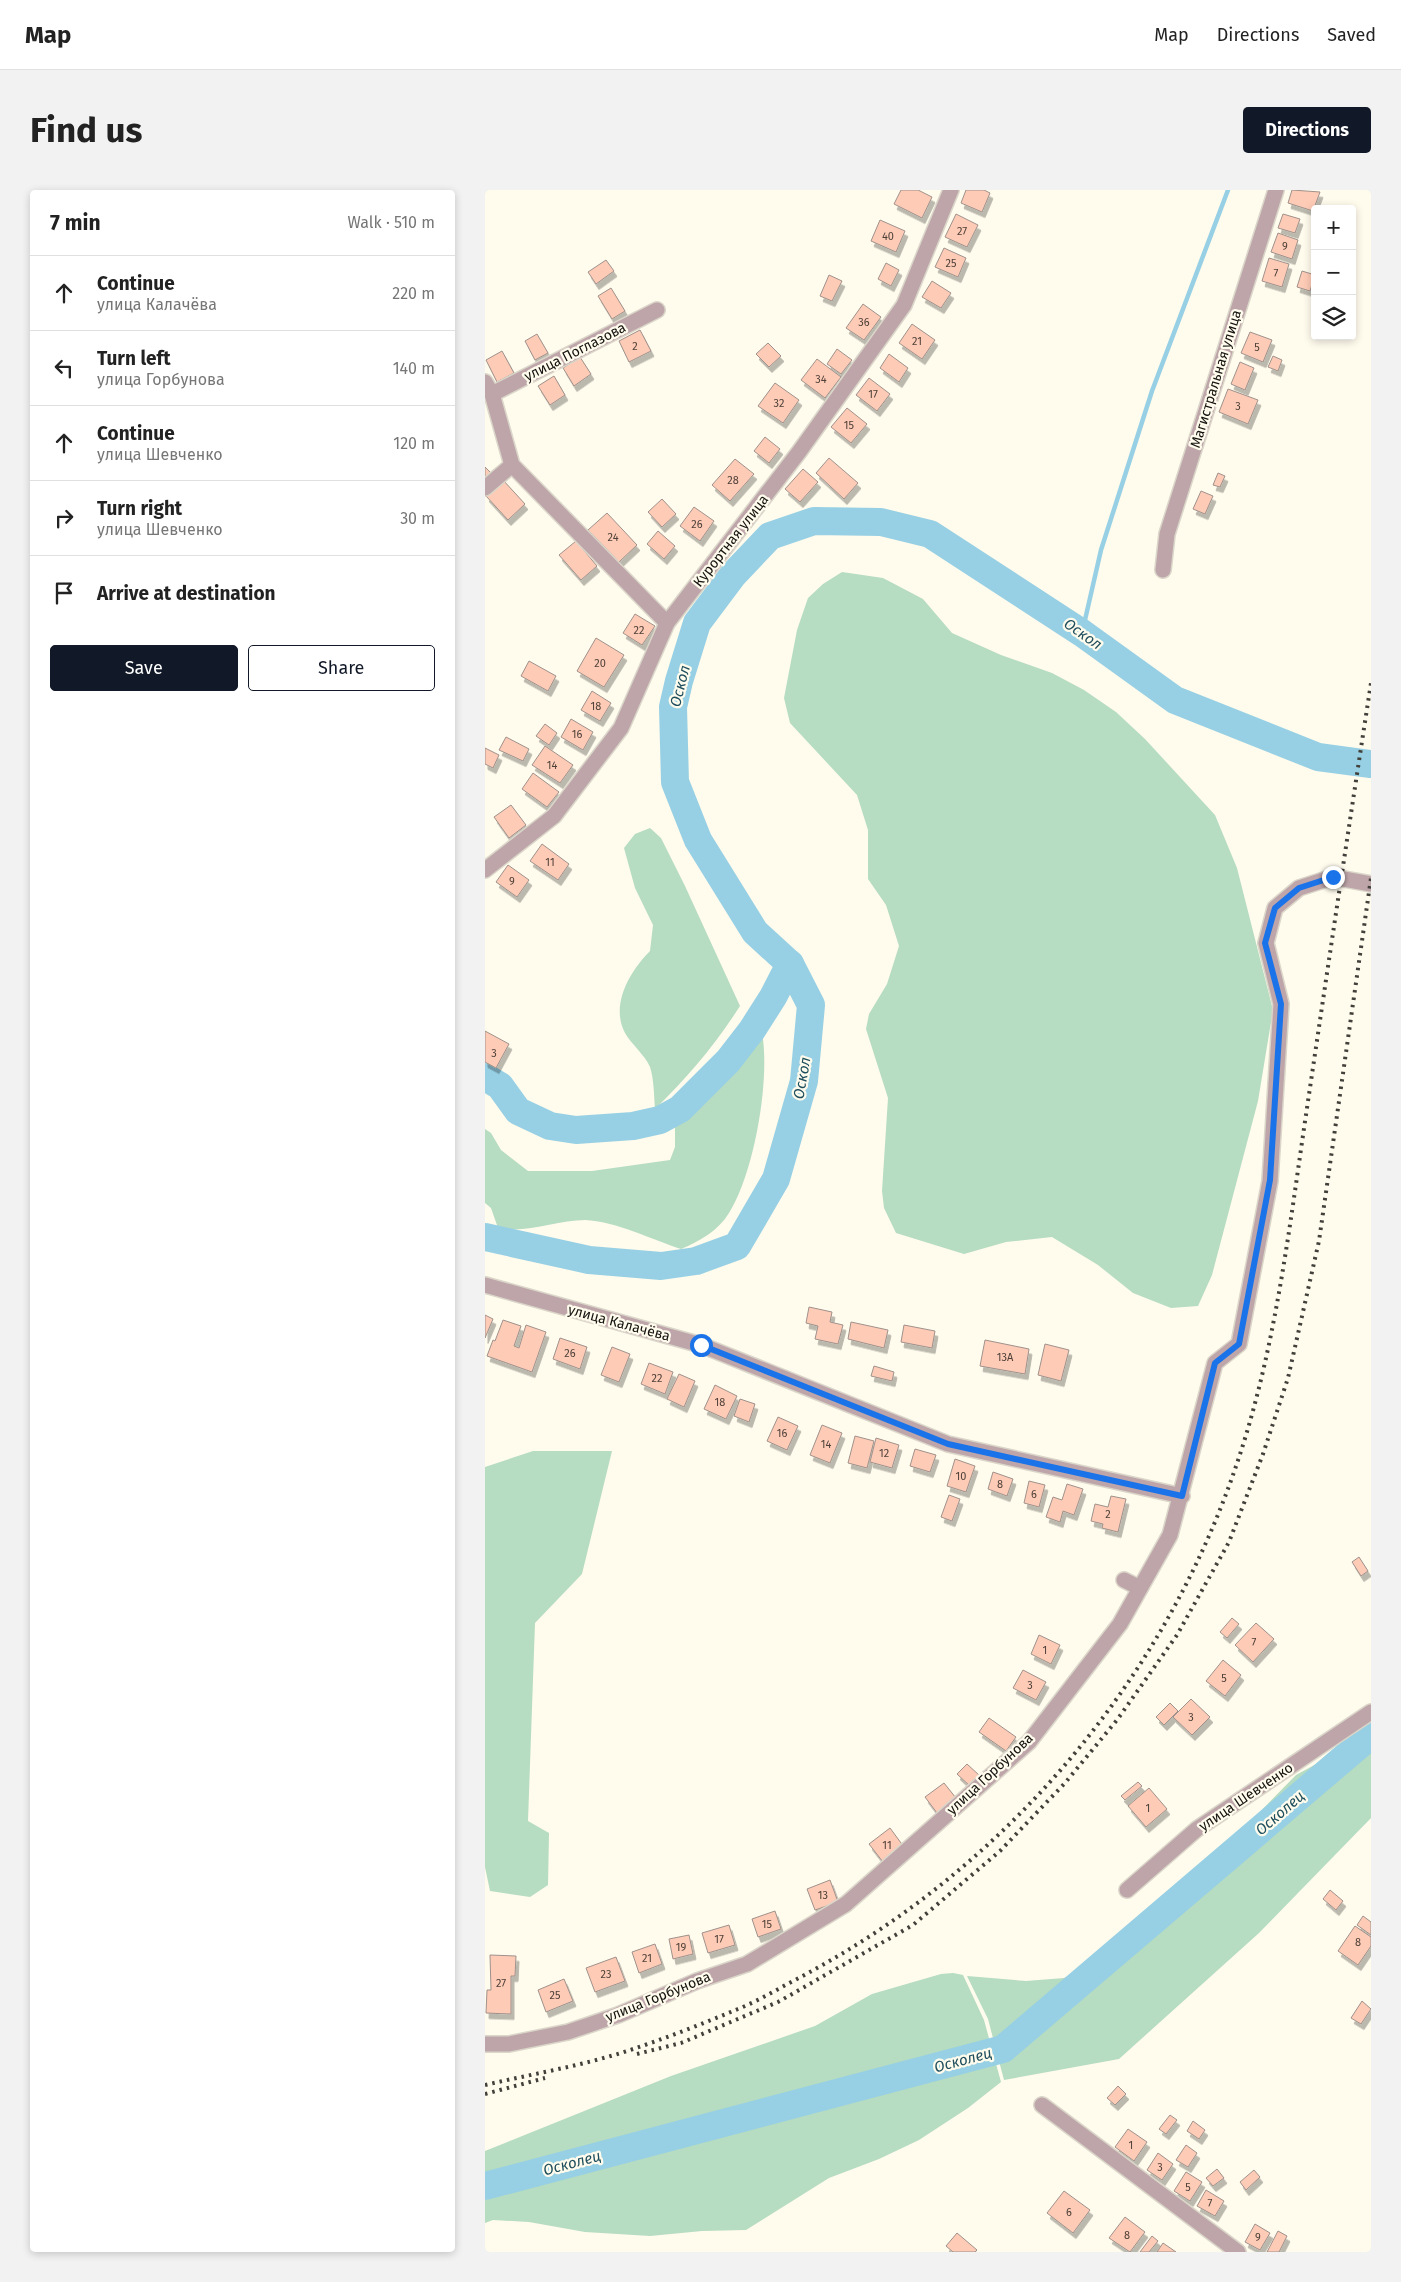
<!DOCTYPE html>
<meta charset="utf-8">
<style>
body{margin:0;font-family:"Fira Sans",sans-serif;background:#f2f2f2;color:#222}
.controls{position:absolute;right:15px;top:15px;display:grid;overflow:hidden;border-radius:5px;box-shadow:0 2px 8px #0003}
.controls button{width:45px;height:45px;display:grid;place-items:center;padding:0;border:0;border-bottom:1px solid #e0e0e0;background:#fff;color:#222;font:25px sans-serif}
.stop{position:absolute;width:15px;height:15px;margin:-11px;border:4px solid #1a73e8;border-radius:50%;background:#fff}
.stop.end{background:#1a73e8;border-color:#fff;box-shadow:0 1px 5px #0008}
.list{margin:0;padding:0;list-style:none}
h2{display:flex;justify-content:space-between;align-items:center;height:65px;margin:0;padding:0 20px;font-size:21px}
h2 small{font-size:16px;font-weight:400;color:#767676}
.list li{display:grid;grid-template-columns:32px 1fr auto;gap:15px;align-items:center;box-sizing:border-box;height:75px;padding:0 20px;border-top:1px solid #e0e0e0}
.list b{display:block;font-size:19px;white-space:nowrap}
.list p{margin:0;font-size:16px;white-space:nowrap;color:#767676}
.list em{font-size:16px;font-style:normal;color:#767676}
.actions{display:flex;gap:10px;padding:15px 20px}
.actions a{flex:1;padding:11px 0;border:1px solid #111827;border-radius:5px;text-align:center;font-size:18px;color:#111827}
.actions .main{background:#111827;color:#fff}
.icon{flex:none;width:28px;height:28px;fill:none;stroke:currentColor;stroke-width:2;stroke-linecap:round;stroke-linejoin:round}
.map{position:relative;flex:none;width:886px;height:2062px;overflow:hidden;border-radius:5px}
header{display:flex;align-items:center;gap:30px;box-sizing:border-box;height:70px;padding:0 25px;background:#fff;border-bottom:1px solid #e0e0e0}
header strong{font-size:24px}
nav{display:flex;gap:28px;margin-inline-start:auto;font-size:18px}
.intro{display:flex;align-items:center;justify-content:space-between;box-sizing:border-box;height:120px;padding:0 30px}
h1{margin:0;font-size:35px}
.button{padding:12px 22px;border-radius:5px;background:#111827;color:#fff;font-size:18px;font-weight:700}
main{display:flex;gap:30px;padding:0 30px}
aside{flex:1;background:#fff;border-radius:5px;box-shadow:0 2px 8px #0003}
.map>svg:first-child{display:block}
.green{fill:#b6dcc1}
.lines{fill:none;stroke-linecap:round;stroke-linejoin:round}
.stream{stroke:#97d0e4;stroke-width:4.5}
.river{stroke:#97d0e4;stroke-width:28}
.building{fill:#fecbb6;stroke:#9f918b;filter:url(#shadow)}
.minor-casing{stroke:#dad6c9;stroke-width:18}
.minor{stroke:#bea5a9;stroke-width:15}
.rail{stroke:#42403a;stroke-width:4;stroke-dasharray:2.5 5;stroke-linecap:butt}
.route{stroke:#1a73e8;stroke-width:6}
.labels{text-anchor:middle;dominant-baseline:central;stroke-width:4.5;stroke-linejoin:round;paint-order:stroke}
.number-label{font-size:11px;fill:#4f4139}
.street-label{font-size:14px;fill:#15130f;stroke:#fffbed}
.water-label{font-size:15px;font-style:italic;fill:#1e4e5d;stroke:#fffbed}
</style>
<header>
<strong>Map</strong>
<nav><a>Map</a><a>Directions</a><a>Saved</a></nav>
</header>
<div class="intro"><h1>Find us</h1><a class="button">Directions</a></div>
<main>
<aside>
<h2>7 min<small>Walk · 510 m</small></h2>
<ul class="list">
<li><svg class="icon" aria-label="ahead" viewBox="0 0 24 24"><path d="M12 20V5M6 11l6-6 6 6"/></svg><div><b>Continue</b><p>улица Калачёва</p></div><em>220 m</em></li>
<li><svg class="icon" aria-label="left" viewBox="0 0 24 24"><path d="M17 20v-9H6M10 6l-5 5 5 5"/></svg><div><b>Turn left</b><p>улица Горбунова</p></div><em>140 m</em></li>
<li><svg class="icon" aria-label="ahead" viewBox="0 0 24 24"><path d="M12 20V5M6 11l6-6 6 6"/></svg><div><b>Continue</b><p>улица Шевченко</p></div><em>120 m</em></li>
<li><svg class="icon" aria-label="right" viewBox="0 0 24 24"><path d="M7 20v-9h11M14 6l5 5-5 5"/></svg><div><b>Turn right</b><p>улица Шевченко</p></div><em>30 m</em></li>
<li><svg class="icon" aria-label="arrive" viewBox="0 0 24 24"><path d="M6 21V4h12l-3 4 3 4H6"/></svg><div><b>Arrive at destination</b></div></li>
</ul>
<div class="actions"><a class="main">Save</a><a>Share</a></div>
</aside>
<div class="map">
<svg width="886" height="2062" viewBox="0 0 886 2062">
<defs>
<filter id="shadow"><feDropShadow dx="3" dy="5.5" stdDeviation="0" flood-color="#0004"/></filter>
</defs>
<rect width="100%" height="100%" fill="#fffbed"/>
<g class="green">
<path d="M 357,382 L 398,388 L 438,409 L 467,443 L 516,465 L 567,483 L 599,500 L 631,522 L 660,549 L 730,625 L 752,678 L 788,820 L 773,911 L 727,1085 L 713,1116 L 686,1118 L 648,1103 L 613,1075 L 567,1047 L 521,1052 L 479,1064 L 411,1043 L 399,1018 L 397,1001 L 403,908 L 381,839 L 384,824 L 402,794 L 414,756 L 401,715 L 383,689 L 383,640 L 372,605 L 305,533 L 299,508 L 312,440 L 323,408 L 338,394 Z"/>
<path d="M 165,638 L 176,648 L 200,696 L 255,816 C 230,855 203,887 170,919 C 169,906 169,889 165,877 C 160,865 147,855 140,843 C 125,815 145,781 165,761 L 168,735 L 150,698 L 139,658 L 150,644 Z"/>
<path d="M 274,830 C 289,875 270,983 244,1023 C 233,1041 215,1051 196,1059 C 168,1050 130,1031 100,1030 C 72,1030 41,1044 13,1038 L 6,1018 L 0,1013 L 0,939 L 6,943 L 16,960 L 43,981 L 107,981 L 185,970 L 190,957 L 190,933 C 222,901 250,869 274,830 Z"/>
<path d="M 48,1261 L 127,1261 L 97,1384 L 50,1433 L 43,1631 L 64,1643 L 63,1695 L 45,1707 L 5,1701 L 0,1677 L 0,1277 Z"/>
<path d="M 886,1544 L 886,1628 L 774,1743 L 634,1869 L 519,1890 L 503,1829 L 482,1786 L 541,1791 L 579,1788 L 604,1778 L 629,1763 L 727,1671 L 811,1585 Z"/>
<path d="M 468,1783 L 478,1785 L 499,1830 L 516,1892 L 483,1918 L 434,1950 L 394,1969 L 344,1988 L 261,2040 L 217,2041 L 165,2046 L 100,2042 L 44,2032 L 8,2030 L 0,2033 L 0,1961 L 186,1886 L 330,1836 L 387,1804 L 456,1784 Z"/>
</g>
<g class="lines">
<path class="stream" d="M 597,443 L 616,360 L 667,201 L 743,0"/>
<g class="river">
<path d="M 0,887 L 15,896 L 33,921 L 65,936 L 91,940 L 148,936 L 175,930 L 195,919 L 243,871 L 267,840 L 288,807 L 305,774"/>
<path d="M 0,1047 L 104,1070 L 176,1076 L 211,1071 L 252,1056 L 291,989 L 319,891 L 326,815 L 305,774 L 270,742 L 213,650 L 190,592 L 188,517 L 194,491 L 212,433 L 248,385 L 285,346 L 329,331 L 396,332 L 445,344 L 597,443 L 690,510 L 833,567 L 886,574"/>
<path d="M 0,1996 L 518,1859 L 886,1545"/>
</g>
</g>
<g class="building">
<path d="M 416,0 L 433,0 L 447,7 L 437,28 L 409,14 Z"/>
<path d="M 481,0 L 499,0 L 505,3 L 497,22 L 476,13 Z"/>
<path d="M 807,0 L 835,2 L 828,21 L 803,13 Z"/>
<path d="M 471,24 L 493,35 L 482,57 L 460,47 Z"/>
<path d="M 798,24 L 815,29 L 810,43 L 793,38 Z"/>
<path d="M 395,30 L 420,41 L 411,62 L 386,51 Z"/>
<path d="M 793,43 L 813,50 L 807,69 L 786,62 Z"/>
<path d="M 459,58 L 481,68 L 473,87 L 450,77 Z"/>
<path d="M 784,68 L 804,74 L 797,97 L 777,91 Z"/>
<path d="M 121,70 L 129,81 L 111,94 L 103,82 Z"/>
<path d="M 401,73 L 414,80 L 406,96 L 393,89 Z"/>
<path d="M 817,81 L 830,85 L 825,101 L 812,97 Z"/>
<path d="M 344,85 L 357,91 L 347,111 L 335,106 Z"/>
<path d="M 447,91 L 466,103 L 456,118 L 437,107 Z"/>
<path d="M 126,98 L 140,121 L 127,129 L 113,106 Z"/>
<path d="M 378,114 L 396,127 L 379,150 L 361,138 Z"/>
<path d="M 427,134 L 450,150 L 437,169 L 414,153 Z"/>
<path d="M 155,140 L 166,161 L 144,172 L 134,151 Z"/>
<path d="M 765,142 L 787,150 L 778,172 L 756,163 Z"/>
<path d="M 52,144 L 63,163 L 50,170 L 40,151 Z"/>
<path d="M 283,153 L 296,166 L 284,177 L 271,164 Z"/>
<path d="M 352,159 L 367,170 L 356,184 L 342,174 Z"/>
<path d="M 17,161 L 29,183 L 12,192 L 1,170 Z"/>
<path d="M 404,164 L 423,178 L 414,192 L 395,178 Z"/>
<path d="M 788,166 L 797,170 L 793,181 L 783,177 Z"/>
<path d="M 95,167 L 106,184 L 89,196 L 78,178 Z"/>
<path d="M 332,169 L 356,187 L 340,208 L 316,190 Z"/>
<path d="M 755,172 L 769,178 L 760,200 L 746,194 Z"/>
<path d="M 69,186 L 80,205 L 65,215 L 53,196 Z"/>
<path d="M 384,188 L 405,204 L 392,221 L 371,205 Z"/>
<path d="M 290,193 L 314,210 L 298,233 L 273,216 Z"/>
<path d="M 743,199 L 773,210 L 763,234 L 734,222 Z"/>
<path d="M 362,218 L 382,234 L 366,253 L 346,237 Z"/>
<path d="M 280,247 L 295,259 L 284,273 L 269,261 Z"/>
<path d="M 344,268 L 373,293 L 359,309 L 331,283 Z"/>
<path d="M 250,269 L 269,284 L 245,311 L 227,295 Z"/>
<path d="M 0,277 L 7,284 L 0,291 Z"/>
<path d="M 318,279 L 333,292 L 315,312 L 300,299 Z"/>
<path d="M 733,283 L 740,286 L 735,297 L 728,295 Z"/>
<path d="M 18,290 L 40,314 L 23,330 L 1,306 Z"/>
<path d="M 716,301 L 728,306 L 720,324 L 708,319 Z"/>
<path d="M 177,309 L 191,324 L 177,337 L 163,322 Z"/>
<path d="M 209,317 L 229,331 L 215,351 L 195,336 Z"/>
<path d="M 122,323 L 152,355 L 134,372 L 103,340 Z"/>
<path d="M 173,341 L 190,356 L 179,369 L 162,354 Z"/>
<path d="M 91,351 L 112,376 L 96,390 L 74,365 Z"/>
<path d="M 150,424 L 170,436 L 157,455 L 138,443 Z"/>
<path d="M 111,448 L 139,465 L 119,497 L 92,481 Z"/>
<path d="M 44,471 L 71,486 L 63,501 L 36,486 Z"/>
<path d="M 107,501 L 126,513 L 115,531 L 96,520 Z"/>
<path d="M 86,529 L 108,542 L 98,560 L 76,547 Z"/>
<path d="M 60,534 L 72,543 L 64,555 L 51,546 Z"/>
<path d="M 21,547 L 44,559 L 38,571 L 14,560 Z"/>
<path d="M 60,556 L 88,575 L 75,593 L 47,575 Z"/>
<path d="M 0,558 L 14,565 L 8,578 L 0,574 Z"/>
<path d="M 48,583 L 74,602 L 62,617 L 37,599 Z"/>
<path d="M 26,615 L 41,635 L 24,648 L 9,627 Z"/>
<path d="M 57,654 L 84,674 L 73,690 L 45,671 Z"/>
<path d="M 23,675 L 44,690 L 32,707 L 11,692 Z"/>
<path d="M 0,841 L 24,854 L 11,878 L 0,872 Z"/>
<path d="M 324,1117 L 347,1122 L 345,1132 L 358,1135 L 353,1154 L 330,1149 L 333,1136 L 321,1133 Z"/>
<path d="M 0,1125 L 8,1129 L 0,1148 Z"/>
<path d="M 18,1130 L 36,1136 L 29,1156 L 34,1158 L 41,1135 L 61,1142 L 47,1182 L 2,1166 L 8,1150 L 10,1151 Z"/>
<path d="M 366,1132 L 403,1140 L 399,1158 L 363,1149 Z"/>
<path d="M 419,1135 L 450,1141 L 447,1158 L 416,1152 Z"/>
<path d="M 75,1148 L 102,1157 L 95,1179 L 68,1169 Z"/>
<path d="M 500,1150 L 544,1159 L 540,1184 L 495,1176 Z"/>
<path d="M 560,1154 L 584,1160 L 576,1191 L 553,1185 Z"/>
<path d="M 127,1157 L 145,1164 L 134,1192 L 116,1185 Z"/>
<path d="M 164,1173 L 188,1182 L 180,1204 L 156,1194 Z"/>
<path d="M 389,1176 L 409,1182 L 407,1191 L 386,1186 Z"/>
<path d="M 194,1184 L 210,1191 L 199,1217 L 182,1209 Z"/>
<path d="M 230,1195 L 252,1206 L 241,1229 L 219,1219 Z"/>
<path d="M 255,1209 L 270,1214 L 264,1232 L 249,1226 Z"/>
<path d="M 293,1227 L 313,1236 L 302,1260 L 282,1251 Z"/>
<path d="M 337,1235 L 357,1243 L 345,1273 L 325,1265 Z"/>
<path d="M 370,1246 L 389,1251 L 382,1278 L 363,1273 Z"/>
<path d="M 391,1248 L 414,1255 L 407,1278 L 385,1272 Z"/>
<path d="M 430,1259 L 451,1265 L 445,1282 L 425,1276 Z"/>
<path d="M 470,1269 L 490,1276 L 481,1302 L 462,1296 Z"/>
<path d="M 508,1282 L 528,1289 L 522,1306 L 503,1299 Z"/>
<path d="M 544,1291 L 560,1295 L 554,1317 L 539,1313 Z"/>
<path d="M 582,1294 L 598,1299 L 589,1325 L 578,1321 L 575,1332 L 561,1327 L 568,1307 L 577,1310 Z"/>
<path d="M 464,1305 L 475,1309 L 467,1331 L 456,1327 Z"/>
<path d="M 626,1306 L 641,1309 L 633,1342 L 617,1338 L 618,1334 L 606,1331 L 610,1314 L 623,1317 Z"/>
<path d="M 874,1367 L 883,1381 L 876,1386 L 867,1372 Z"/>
<path d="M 747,1428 L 754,1434 L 742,1448 L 735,1442 Z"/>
<path d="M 771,1433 L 789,1449 L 768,1472 L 750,1455 Z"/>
<path d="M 554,1445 L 575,1455 L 566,1474 L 546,1464 Z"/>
<path d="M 738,1470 L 756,1485 L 740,1506 L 721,1491 Z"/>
<path d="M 538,1480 L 561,1492 L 551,1510 L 528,1498 Z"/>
<path d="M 706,1509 L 725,1527 L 707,1545 L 688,1527 Z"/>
<path d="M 685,1513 L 693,1521 L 679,1535 L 671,1527 Z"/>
<path d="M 504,1528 L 531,1547 L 521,1561 L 494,1542 Z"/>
<path d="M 482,1574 L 495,1586 L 486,1597 L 472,1584 Z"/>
<path d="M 653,1592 L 657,1596 L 640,1610 L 636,1606 Z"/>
<path d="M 459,1593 L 471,1608 L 452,1623 L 440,1607 Z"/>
<path d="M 664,1598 L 682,1619 L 661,1637 L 643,1616 Z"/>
<path d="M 405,1638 L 419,1657 L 398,1672 L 384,1654 Z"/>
<path d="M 345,1690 L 353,1712 L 330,1720 L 322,1699 Z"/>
<path d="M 845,1700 L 858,1711 L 851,1720 L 838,1709 Z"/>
<path d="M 290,1721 L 296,1739 L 273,1747 L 267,1729 Z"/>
<path d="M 878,1726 L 886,1732 L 886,1745 L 872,1735 Z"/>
<path d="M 244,1735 L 250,1755 L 223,1763 L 217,1743 Z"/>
<path d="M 870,1736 L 886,1747 L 886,1756 L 873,1775 L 853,1761 Z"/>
<path d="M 204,1745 L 208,1764 L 188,1769 L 184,1749 Z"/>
<path d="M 170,1754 L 177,1774 L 154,1783 L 147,1762 Z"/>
<path d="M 5,1765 L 31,1766 L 30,1786 L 26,1786 L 26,1824 L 1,1823 L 2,1800 L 6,1800 Z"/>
<path d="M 131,1767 L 140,1791 L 110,1802 L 101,1778 Z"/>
<path d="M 79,1789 L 88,1811 L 61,1822 L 53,1800 Z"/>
<path d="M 877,1811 L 886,1819 L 876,1834 L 866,1828 Z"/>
<path d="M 633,1896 L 641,1904 L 630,1915 L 622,1908 Z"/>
<path d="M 685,1925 L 692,1930 L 681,1944 L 674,1939 Z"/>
<path d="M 708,1931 L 720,1940 L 714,1949 L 702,1941 Z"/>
<path d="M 643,1939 L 662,1952 L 649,1971 L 630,1957 Z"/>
<path d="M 701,1955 L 712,1963 L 703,1977 L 691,1970 Z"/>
<path d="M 673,1963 L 688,1974 L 677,1990 L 662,1980 Z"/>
<path d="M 732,1979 L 739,1988 L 728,1996 L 721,1988 Z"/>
<path d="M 769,1980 L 775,1987 L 761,2000 L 755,1992 Z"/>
<path d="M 701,1982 L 717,1992 L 705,2011 L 689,2001 Z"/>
<path d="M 721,2000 L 739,2011 L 730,2026 L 712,2016 Z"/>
<path d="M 579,2001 L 605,2020 L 588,2043 L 562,2023 Z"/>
<path d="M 640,2027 L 660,2042 L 645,2062 L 624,2048 Z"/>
<path d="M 770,2034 L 785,2043 L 775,2060 L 760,2052 Z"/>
<path d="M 793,2041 L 802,2046 L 794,2062 L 782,2062 Z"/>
<path d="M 472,2043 L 492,2060 L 490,2062 L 468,2062 L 461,2056 Z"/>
<path d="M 667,2046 L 673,2051 L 664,2062 L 655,2062 Z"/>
<path d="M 678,2053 L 691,2062 L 672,2062 Z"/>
</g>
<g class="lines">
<g class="minor-casing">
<g id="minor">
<path d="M 0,192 L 7,204 L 27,275 L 182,433"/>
<path d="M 7,204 L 172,120"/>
<path d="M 0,298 L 27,275"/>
<path d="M 678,380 L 682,344 L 791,0"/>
<path d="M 0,680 L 69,626 L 136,538 L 182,433 L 314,262 L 419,115 L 466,0"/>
<path d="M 0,1095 L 216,1155 L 463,1254 L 697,1306"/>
<path d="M 639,1390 L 655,1398"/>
<path d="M 642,1700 L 712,1639 L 886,1522"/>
<path d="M 0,1854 L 24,1854 L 83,1842 L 133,1825 L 212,1791 L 262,1774 L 361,1714 L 544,1552 L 635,1434 L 685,1345 L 730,1173 L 754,1154 L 785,991 L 796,814 L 781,753 L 790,718 L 814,698 L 848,687 L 886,694"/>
<path d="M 557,1915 L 753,2062"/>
</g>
</g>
<use href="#minor" class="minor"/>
<g class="rail">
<path d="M 152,1864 L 196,1853 L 293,1812 L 428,1735 L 515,1661 L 580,1593 L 632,1530 L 692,1445 L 744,1352 L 778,1264 L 803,1188 L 834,1051 L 886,688"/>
<path d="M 0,1895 C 47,1884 96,1876 142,1861 C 179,1849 217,1834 253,1819 C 273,1811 291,1800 310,1790 C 521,1680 685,1486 757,1258 C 792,1148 805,1032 822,918 C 843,776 864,635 886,493"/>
<path d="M 0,1904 L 60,1888"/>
</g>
</g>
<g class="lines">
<path class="route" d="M 216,1155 L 463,1254 L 697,1306 L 730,1173 L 754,1154 L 785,990 L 796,814 L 780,753 L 790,718 L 814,698 L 848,687"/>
</g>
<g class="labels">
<g class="number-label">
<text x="477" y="41">27</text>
<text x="403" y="46">40</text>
<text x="800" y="56">9</text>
<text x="466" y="73">25</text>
<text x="791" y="83">7</text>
<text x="379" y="132">36</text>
<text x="432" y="151">21</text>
<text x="150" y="156">2</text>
<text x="772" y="157">5</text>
<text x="336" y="189">34</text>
<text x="388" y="204">17</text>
<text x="294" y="213">32</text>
<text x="753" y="216">3</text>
<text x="364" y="235">15</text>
<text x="248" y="290">28</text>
<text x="212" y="334">26</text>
<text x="128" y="347">24</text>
<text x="154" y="440">22</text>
<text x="115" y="473">20</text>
<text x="111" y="516">18</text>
<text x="92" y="544">16</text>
<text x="67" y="575">14</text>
<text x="65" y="672">11</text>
<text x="27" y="691">9</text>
<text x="9" y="863">3</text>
<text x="85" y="1163">26</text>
<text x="520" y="1167">13А</text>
<text x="172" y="1188">22</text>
<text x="235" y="1212">18</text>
<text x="297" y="1243">16</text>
<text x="341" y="1254">14</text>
<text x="399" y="1263">12</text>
<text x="476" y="1286">10</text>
<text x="515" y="1294">8</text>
<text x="549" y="1304">6</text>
<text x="623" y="1324">2</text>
<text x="769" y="1452">7</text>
<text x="560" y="1460">1</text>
<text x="739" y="1488">5</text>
<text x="545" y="1495">3</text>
<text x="706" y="1527">3</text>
<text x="663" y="1618">1</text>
<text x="402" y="1655">11</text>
<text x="338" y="1705">13</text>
<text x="282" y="1734">15</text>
<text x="234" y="1749">17</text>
<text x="873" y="1752">8</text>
<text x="196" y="1757">19</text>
<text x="162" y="1768">21</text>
<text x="121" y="1784">23</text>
<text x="16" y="1793">27</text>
<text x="70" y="1805">25</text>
<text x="646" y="1955">1</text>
<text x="675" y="1977">3</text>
<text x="703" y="1997">5</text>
<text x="725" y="2013">7</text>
<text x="584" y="2022">6</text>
<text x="642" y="2045">8</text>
<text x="773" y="2047">9</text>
</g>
<g class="street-label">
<text transform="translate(90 162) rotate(-27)">улица Поглазова</text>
<text transform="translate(731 189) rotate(-73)">Магистральная улица</text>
<text transform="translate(246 351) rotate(-52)">Курортная улица</text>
<text transform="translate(134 1133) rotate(15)">улица Калачёва</text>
<text transform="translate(505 1584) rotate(-43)">улица Горбунова</text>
<text transform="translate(761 1607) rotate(-34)">улица Шевченко</text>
<text transform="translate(173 1807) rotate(-22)">улица Горбунова</text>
</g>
<g class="water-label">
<text transform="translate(598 444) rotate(35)">Оскол</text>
<text transform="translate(195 496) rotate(-76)">Оскол</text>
<text transform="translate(317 888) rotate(-80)">Оскол</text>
<text transform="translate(795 1623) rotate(-41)">Осколец</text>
<text transform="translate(478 1870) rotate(-15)">Осколец</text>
<text transform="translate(87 1973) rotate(-15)">Осколец</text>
</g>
</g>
</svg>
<div class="controls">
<button>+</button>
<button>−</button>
<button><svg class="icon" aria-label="layers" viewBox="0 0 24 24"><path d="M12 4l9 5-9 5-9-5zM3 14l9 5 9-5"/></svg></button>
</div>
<div class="stop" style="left:216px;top:1155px"></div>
<div class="stop end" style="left:848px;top:687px"></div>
</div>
</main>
